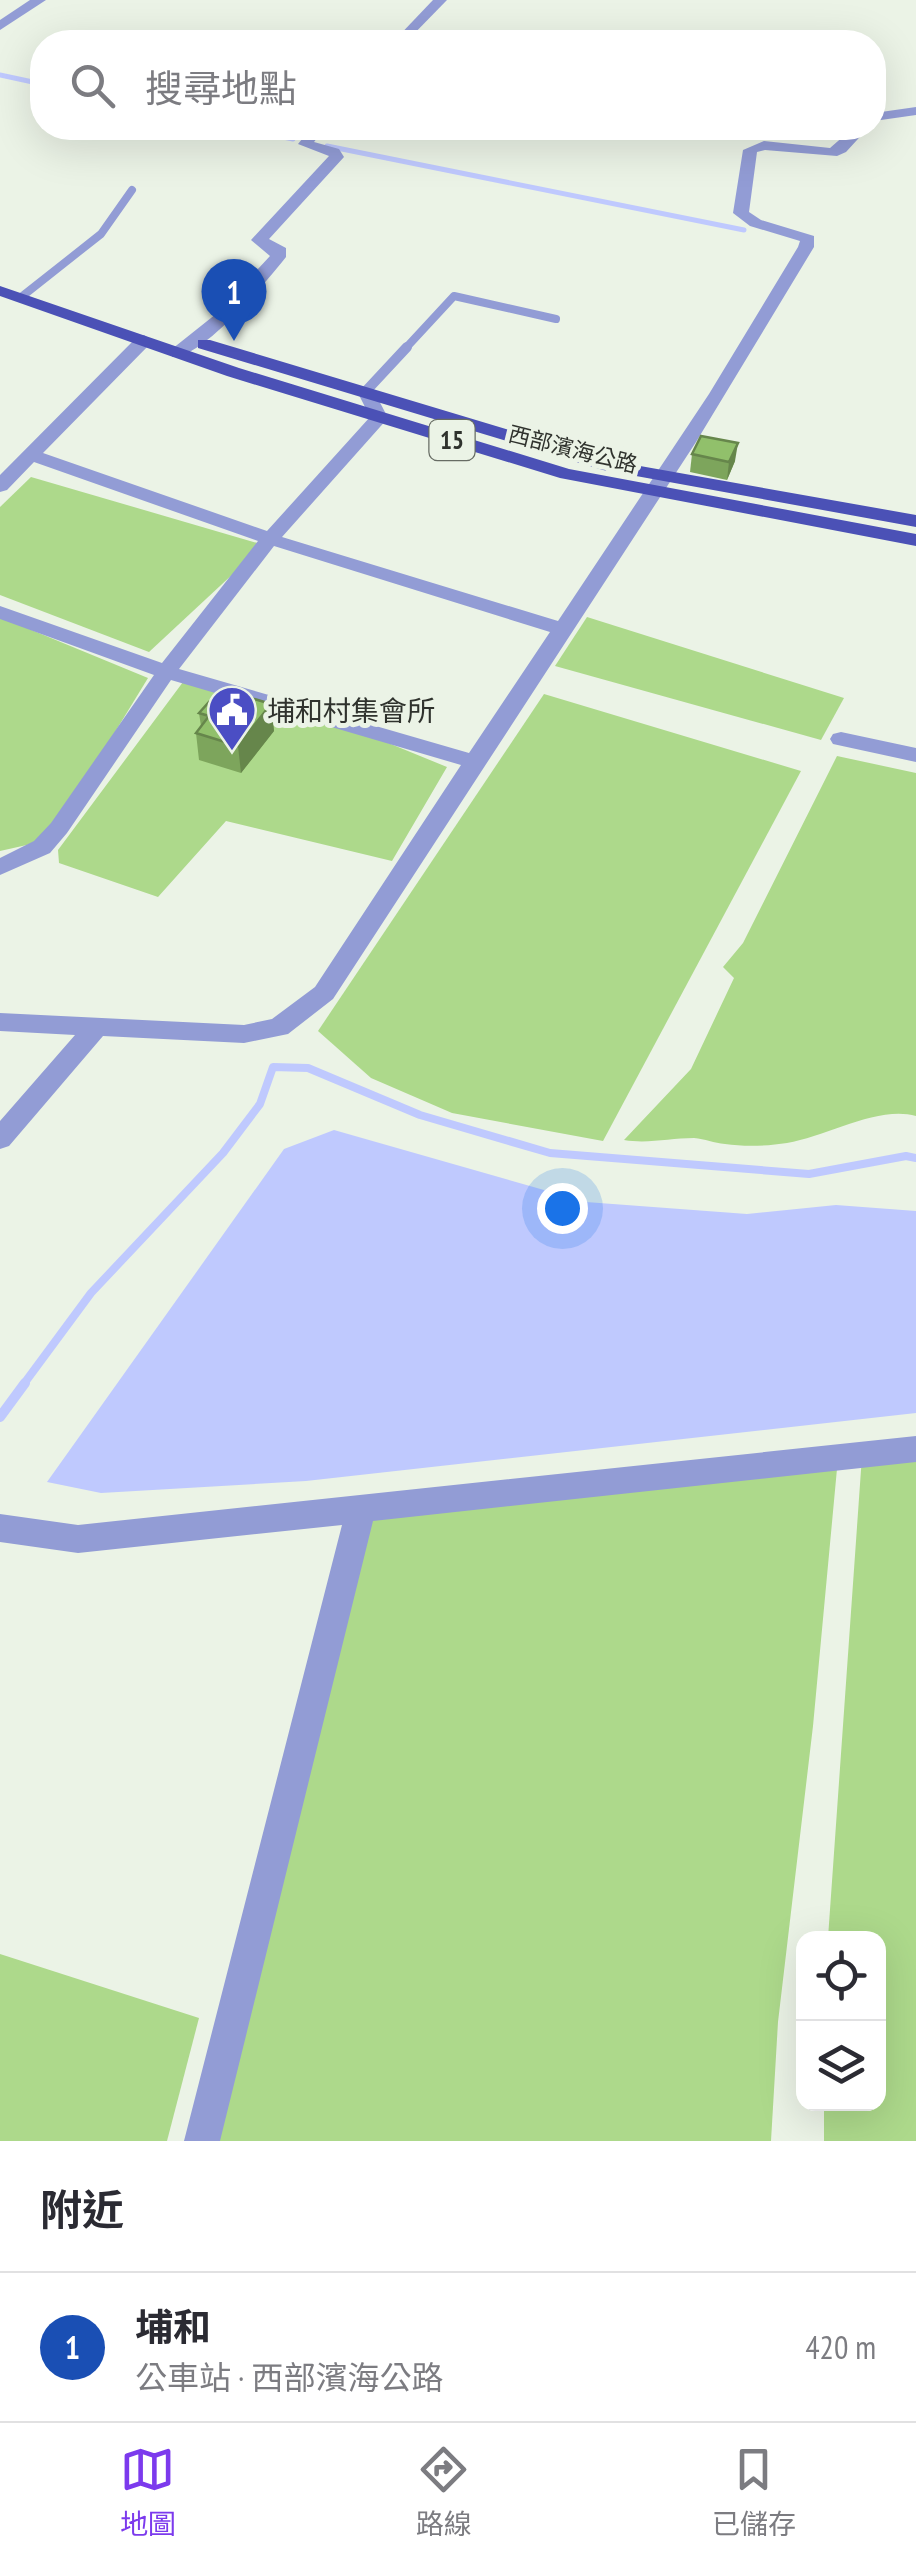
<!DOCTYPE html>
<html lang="zh-TW">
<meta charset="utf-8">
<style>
body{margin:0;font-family:"PT Sans Narrow","Noto Sans TC",sans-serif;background:#f7f7f7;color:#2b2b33}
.controls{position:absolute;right:30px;bottom:30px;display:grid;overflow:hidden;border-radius:20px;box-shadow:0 10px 40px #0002}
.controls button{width:90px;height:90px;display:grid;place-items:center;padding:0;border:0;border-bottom:2px solid #e1e1e2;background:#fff;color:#2b2b33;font:50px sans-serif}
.you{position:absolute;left:562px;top:1208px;width:35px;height:35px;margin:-25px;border:8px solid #fff;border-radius:50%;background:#1a73e8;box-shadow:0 0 0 15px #1a73e833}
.badge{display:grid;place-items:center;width:65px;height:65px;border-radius:50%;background:#7c3aed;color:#fff;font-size:32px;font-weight:700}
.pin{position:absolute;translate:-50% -82px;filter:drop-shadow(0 2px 5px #0008)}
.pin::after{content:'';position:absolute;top:52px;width:35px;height:30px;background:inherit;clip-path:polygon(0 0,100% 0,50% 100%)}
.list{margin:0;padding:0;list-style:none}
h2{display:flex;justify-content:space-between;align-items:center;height:130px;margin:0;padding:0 40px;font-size:42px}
h2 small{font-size:32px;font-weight:400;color:#7c7c81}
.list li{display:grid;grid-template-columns:65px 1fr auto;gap:30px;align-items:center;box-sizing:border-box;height:150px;padding:0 40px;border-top:2px solid #e1e1e2}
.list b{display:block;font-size:38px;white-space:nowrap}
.list p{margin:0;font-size:32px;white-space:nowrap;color:#7c7c81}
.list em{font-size:32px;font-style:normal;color:#7c7c81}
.icon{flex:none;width:55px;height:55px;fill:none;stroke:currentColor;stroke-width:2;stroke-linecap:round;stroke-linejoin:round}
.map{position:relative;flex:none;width:916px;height:2141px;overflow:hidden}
.search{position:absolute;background:#fff;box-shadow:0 10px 40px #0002;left:30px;right:30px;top:30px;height:110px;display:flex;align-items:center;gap:25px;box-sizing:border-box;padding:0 35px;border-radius:40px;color:#7c7c81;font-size:38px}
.sheet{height:280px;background:#fff}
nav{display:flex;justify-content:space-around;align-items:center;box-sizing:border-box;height:140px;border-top:2px solid #e1e1e2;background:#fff;font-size:28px;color:#7c7c81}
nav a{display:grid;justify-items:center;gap:5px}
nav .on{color:#7c3aed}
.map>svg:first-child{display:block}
.green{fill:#add98b}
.water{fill:#bfc9fe}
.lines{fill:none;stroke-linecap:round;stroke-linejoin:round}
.stream-far2{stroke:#bfc9fe;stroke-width:5}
.stream-far1{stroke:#bfc9fe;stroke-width:8}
.stream{stroke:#bfc9fe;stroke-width:10}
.lane-far1{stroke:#929cd5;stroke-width:8}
.lane{stroke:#929cd5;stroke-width:10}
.street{fill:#929cd5;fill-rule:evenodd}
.primary{fill:#4b51b6;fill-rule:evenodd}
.wall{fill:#7da55c}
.shaded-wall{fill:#66864b}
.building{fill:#91c06b;stroke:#66864b;stroke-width:2.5}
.labels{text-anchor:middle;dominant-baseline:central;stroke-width:10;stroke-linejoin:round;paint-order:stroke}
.far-street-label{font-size:22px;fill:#2f322d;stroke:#ebf3e6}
.shield{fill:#ebf3e6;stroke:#676c64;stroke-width:2.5}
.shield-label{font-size:25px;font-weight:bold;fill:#2f322d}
.poi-label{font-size:28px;fill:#2f322d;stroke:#ebf3e6;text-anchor:start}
</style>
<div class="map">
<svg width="916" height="2141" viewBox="0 0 916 2141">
<rect width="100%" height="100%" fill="#ebf3e6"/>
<g class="green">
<path d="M 31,477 L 264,545 L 149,652 L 0,595 L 0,507 Z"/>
<path d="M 0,617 L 148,678 L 49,840 L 0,851 Z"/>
<path d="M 587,617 L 844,698 L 821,740 L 555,666 Z"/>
<path d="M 183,682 L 310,711 L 447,767 L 392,861 L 226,821 L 158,897 L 59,863 L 58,850 Z"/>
<path d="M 544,694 L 801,771 L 603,1141 L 452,1113 L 371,1078 L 318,1031 Z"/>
<path d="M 837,756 L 916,773 L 916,1116 C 879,1105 827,1136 787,1143 C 768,1146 745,1147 725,1144 C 714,1143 705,1139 694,1138 C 670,1138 648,1144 624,1140 L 691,1069 L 734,978 L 723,967 L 743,943 Z"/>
<path d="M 916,1444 L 916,2141 L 824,2141 L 824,2104 L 878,2104 L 878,1939 L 828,1938 L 862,1456 Z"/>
<path d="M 838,1458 L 813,1726 L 778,2022 L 771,2141 L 216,2141 L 361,1509 Z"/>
<path d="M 0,1954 L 199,2018 L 167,2141 L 0,2141 Z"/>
</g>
<path class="water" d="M 334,1130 L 586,1202 L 747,1214 L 836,1205 L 916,1211 L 916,1413 L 306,1481 L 101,1493 L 47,1482 L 284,1149 Z"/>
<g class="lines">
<g class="stream-far2">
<path d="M 0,75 L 42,84"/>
<path d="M 238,128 L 293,139"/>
<path d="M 327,146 L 744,230"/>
</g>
<path class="stream-far1" d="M 23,1385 L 91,1293 L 223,1153 L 260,1104 L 273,1067 L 308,1068 L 420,1115 L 550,1153 L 809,1174 L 906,1156 L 916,1158"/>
<path class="stream" d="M 0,1417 L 25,1383"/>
<g class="lane-far1">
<path d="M 20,298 L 101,234 L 132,190"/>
<path d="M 404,350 L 454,296 L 556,319"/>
</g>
<path class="lane" d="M 366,391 L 407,347"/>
<g class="street">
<path d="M 30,0 L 46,0 L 0,30 L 0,20 Z"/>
<path d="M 433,0 L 447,0 L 406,42 L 393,42 Z"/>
<path d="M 916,107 L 916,115 L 874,121 L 874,113 Z"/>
<path d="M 311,128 L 325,128 L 314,142 L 339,149 L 344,157 L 269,239 L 286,248 L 286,257 C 268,280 201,360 172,357 L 172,349 L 216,314 L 270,256 L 251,240 L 329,156 L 298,144 Z"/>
<path d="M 853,128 L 868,128 L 846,152 L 837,156 L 765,150 L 757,152 L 749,212 L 761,220 L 814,236 L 814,247 L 696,442 L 333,999 L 288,1034 L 244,1043 L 103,1036 L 9,1146 L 0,1149 L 0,1121 L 75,1035 L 0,1031 L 0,1013 L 244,1025 L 272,1019 L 315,987 L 461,765 L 171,680 L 67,833 L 50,853 L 0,875 L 0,858 L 34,841 L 51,823 L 154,675 L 0,619 L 0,606 L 162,663 L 258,541 L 34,462 L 7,490 L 0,492 L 0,475 L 138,336 L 144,335 L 152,340 L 150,344 L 43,453 L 267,531 L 370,417 L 357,391 L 372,387 L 388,418 L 282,537 L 558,621 L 709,394 L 798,247 L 800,241 L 750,226 L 733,213 L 743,150 L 764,141 L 830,148 ZM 274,546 L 550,632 L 469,753 L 179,669 Z"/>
<path d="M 841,732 L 916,748 L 916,762 L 833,744 L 830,739 L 833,734 Z"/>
<path d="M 916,1436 L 916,1462 L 373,1521 L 220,2141 L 184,2141 L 342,1525 L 78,1553 L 0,1542 L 0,1514 L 78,1525 Z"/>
</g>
<g class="primary">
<path d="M 0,286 L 239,368 L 569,469 L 916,534 L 916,546 L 560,478 L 227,376 L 0,296 Z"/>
<path d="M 198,340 L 210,340 L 612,461 L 916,515 L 916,527 L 603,470 L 198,348 Z"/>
</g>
</g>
<g class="wall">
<path d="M 692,454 L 735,461 L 727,480 L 690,472 Z"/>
<path d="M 271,704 L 274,731 L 241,773 L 199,760 L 196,733 L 201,726 L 199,713 L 220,705 Z"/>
</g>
<g class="shaded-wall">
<path d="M 738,443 L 735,461 L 727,480 L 729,462 Z"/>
<path d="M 271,704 L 274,731 L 241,773 L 238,746 Z"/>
</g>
<g class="building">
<path d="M 701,436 L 738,443 L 729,462 L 692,454 Z"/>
<path d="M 231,692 L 271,704 L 238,746 L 196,733 L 209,716 L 199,713 L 209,702 L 220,705 Z"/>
</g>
<defs>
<g id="civic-pin" transform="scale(2.5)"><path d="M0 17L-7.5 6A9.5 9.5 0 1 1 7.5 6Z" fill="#4b4ec4" stroke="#ebf3e6"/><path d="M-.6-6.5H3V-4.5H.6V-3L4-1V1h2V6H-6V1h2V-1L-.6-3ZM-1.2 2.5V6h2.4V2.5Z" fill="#fff"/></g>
</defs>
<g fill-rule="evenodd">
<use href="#civic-pin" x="232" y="710"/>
</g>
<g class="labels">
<g class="far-street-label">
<text transform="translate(573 449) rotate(14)">西部濱海公路</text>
</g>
<rect class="shield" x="429.5" y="420" width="45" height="40" rx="8"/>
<g class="shield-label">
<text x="452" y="440">15</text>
</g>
<g class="poi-label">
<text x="267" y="710">埔和村集會所</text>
</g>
</g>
</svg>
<div class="controls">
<button><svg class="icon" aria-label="locate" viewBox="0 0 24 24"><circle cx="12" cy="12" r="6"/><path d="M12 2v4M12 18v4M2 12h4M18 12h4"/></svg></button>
<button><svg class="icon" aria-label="layers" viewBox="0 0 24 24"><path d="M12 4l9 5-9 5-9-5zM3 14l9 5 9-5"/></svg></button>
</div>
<div class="you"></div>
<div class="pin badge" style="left:234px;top:341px;background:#1a4fb4">1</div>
<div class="search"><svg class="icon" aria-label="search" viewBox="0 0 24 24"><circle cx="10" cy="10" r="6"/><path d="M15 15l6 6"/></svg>搜尋地點</div>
</div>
<section class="sheet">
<h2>附近<small></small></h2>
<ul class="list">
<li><span class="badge" style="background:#1a4fb4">1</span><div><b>埔和</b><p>公車站 · 西部濱海公路</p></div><em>420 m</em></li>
</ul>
</section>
<nav>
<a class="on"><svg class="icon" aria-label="map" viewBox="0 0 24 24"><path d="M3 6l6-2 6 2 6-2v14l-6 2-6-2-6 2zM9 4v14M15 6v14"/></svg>地圖</a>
<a><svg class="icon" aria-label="directions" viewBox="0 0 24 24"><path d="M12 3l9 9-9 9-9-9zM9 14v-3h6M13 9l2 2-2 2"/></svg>路線</a>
<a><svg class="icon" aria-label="saved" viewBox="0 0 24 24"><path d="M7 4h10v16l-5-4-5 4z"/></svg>已儲存</a>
</nav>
